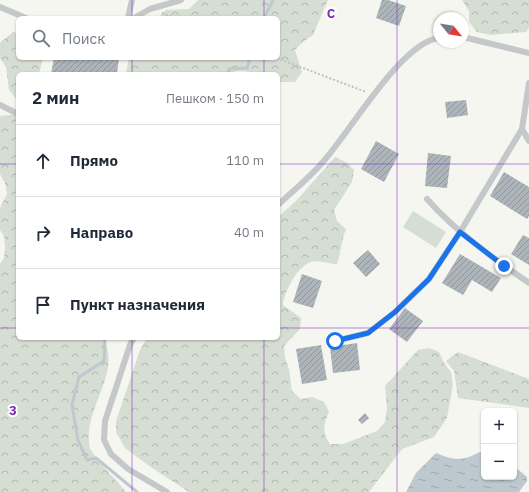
<!DOCTYPE html>
<html lang="ru">
<meta charset="utf-8">
<style>
body{margin:0;font-family:"IBM Plex Sans",sans-serif;background:#f2f2f3;color:#1f2937}
.controls{position:absolute;right:12px;bottom:12px;display:grid;overflow:hidden;border-radius:6px;box-shadow:0 1px 3px #0004}
.controls button{width:36px;height:36px;display:grid;place-items:center;padding:0;border:0;border-bottom:1px solid #e0e1e3;background:#fff;color:#1f2937;font:20px sans-serif}
.compass{position:absolute;left:433px;top:12px;width:36px;height:36px;border-radius:50%;background:#fff;box-shadow:0 1px 3px #0004;rotate:120deg}
.stop{position:absolute;width:12px;height:12px;margin:-9px;border:3px solid #1a73e8;border-radius:50%;background:#fff}
.stop.end{background:#1a73e8;border-color:#fff;box-shadow:0 1px 4px #0008}
.list{margin:0;padding:0;list-style:none}
h2{display:flex;justify-content:space-between;align-items:center;height:52px;margin:0;padding:0 16px;font-size:17px}
h2 small{font-size:13px;font-weight:400;color:#747a83}
.list li{display:grid;grid-template-columns:26px 1fr auto;gap:12px;align-items:center;box-sizing:border-box;height:72px;padding:0 16px;border-top:1px solid #e0e1e3}
.list b{display:block;font-size:15px;white-space:nowrap}
.list em{font-size:13px;font-style:normal;color:#747a83}
.icon{flex:none;width:22px;height:22px;fill:none;stroke:currentColor;stroke-width:2;stroke-linecap:round;stroke-linejoin:round}
.map{position:relative;flex:none;width:529px;height:492px;overflow:hidden}
.search{position:absolute;background:#fff;box-shadow:0 1px 3px #0004;left:16px;top:16px;width:264px;height:44px;display:flex;align-items:center;gap:10px;box-sizing:border-box;padding:0 14px;border-radius:6px;color:#747a83;font-size:15px}
.panel{position:absolute;background:#fff;box-shadow:0 1px 3px #0004;left:16px;top:72px;width:264px;height:268px;border-radius:6px}
.map>svg:first-child{display:block}
.forest{fill:url(#forest-crowns)}
.garden{fill:#d6ddd2}
.water{fill:url(#water-ripples)}
.lines{fill:none;stroke-linecap:round;stroke-linejoin:round}
.stream{stroke:#bdc9ce;stroke-width:3}
.building{fill:url(#building-hatch)}
.path{stroke:#bec0c2;stroke-width:2;stroke-dasharray:2 2;stroke-linecap:butt}
.lane{stroke:#c4c8cb;stroke-width:6}
.route{stroke:#1a73e8;stroke-width:5}
.grid{fill:none;stroke:#7b2cbf;stroke-width:1;stroke-opacity:0.55}
.grid-label{font-size:13px;text-anchor:middle;font-weight:bold;fill:#7b2cbf;stroke:#fff;stroke-width:4;stroke-linejoin:round;paint-order:stroke}
</style>
<div class="map">
<svg width="529" height="492" viewBox="0 0 529 492">
<defs>
<pattern id="forest-crowns" width="20" height="18" patternUnits="userSpaceOnUse"><rect width="20" height="18" fill="#d6ddd2"/><path d="M2 6a3 3 0 1 1 6 0M12 15a3 3 0 1 1 6 0" fill="none" stroke="#b1b8b0"/></pattern>
<pattern id="water-ripples" width="26" height="14" patternUnits="userSpaceOnUse"><rect width="26" height="14" fill="#bdc9ce"/><path d="M2 4q2-2 4 0t4 0M15 11q2-2 4 0t4 0" fill="none" stroke="#9da8ad"/></pattern>
<pattern id="building-hatch" width="6" height="6" patternUnits="userSpaceOnUse"><rect width="6" height="6" fill="#adb5ba"/><path d="M-1 1l2-2M0 6l6-6M5 7l2-2" fill="none" stroke="#90989d"/></pattern>
</defs>
<rect width="100%" height="100%" fill="#f6f6f1"/>
<g class="forest">
<path d="M 198,0 L 328,0 L 313,35 L 303,42 L 295,50 L 302,72 L 295,82 L 278,82 L 278,74 C 272,74 265,75 259,74 C 248,72 239,68 228,74 L 126,74 L 129,58 L 278,58 L 278,18 L 158,18 L 166,10 L 189,9 Z"/>
<path d="M 462,0 L 529,0 L 529,28 L 526,32 L 491,35 L 477,32 L 469,22 L 469,11 Z"/>
<path d="M 13,32 L 18,33 L 18,58 L 43,58 L 39,74 L 18,74 L 18,101 L 9,90 L 6,67 L 0,58 L 0,43 Z"/>
<path d="M 18,114 L 18,338 L 103,338 C 122,371 86,406 89,441 C 89,444 89,447 91,450 C 99,464 116,479 126,492 L 0,492 L 0,264 L 4,258 L 5,247 L 4,236 L 0,230 L 0,208 L 7,194 L 5,183 L 0,174 L 0,116 Z"/>
<path d="M 335,157 L 346,162 L 354,170 L 352,182 L 334,210 L 337,221 L 346,229 C 341,241 341,253 337,264 C 330,264 321,261 315,261 C 299,262 284,292 283,305 L 301,318 L 300,329 L 284,346 L 285,358 L 289,369 L 292,391 L 301,399 L 312,397 L 324,402 L 329,412 C 323,425 322,433 330,444 L 343,444 L 377,431 L 385,422 L 387,409 L 385,386 L 418,350 L 429,348 L 439,352 L 444,363 L 451,372 L 453,384 L 447,418 L 434,437 L 402,449 L 369,492 L 189,492 L 152,468 L 125,448 L 116,432 L 116,421 L 140,350 L 147,338 L 278,338 L 278,217 L 296,201 Z"/>
<path d="M 458,352 L 529,379 L 529,408 L 458,398 L 454,371 L 446,361 Z"/>
</g>
<path class="garden" d="M 413,211 L 446,232 L 436,248 L 403,227 Z"/>
<path class="water" d="M 480,452 L 484,452 L 484,477 L 514,477 L 514,466 L 527,477 L 527,481 L 519,492 L 406,492 L 416,473 L 436,453 C 455,461 462,461 480,452 Z"/>
<g class="lines">
<g class="stream">
<path d="M 264,18 L 273,0"/>
<path d="M 228,74 L 229,69 L 247,68 L 250,58"/>
<path d="M 101,338 L 105,340 L 104,361 L 79,377 L 72,405 L 78,440 L 87,460 L 96,458 L 137,492"/>
</g>
</g>
<g class="building">
<path d="M 382,0 L 388,0 L 406,6 L 399,26 L 376,18 Z"/>
<path d="M 54,58 L 119,58 L 117,74 L 51,74 Z"/>
<path d="M 466,100 L 468,115 L 447,118 L 445,102 Z"/>
<path d="M 376,141 L 399,154 L 384,182 L 361,169 Z"/>
<path d="M 428,153 L 451,156 L 447,188 L 425,186 Z"/>
<path d="M 504,172 L 529,187 L 529,216 L 527,219 L 490,196 Z"/>
<path d="M 523,235 L 529,238 L 529,265 L 511,254 Z"/>
<path d="M 368,250 L 380,264 L 366,277 L 353,263 Z"/>
<path d="M 460,254 L 501,278 L 492,292 L 472,280 L 463,295 L 442,283 Z"/>
<path d="M 302,274 L 322,281 L 313,308 L 293,302 Z"/>
<path d="M 405,308 L 423,321 L 407,342 L 389,329 Z"/>
<path d="M 357,343 L 360,370 L 333,373 L 330,347 Z"/>
<path d="M 321,345 L 327,380 L 302,384 L 296,349 Z"/>
<path d="M 365,413 L 369,418 L 362,424 L 358,420 Z"/>
</g>
<g class="lines">
<g class="path">
<path d="M 162,13 L 175,18"/>
<path d="M 277,58 L 366,92"/>
</g>
<g class="lane">
<path d="M 0,7 L 26,18"/>
<path d="M 128,18 L 132,0"/>
<path d="M 134,18 L 150,9 L 181,0"/>
<path d="M 463,37 L 529,53"/>
<path d="M 529,83 L 522,129 L 529,141"/>
<path d="M 0,105 L 18,114"/>
<path d="M 427,199 C 456,232 493,258 529,283"/>
<path d="M 278,205 C 293,191 309,178 322,163 C 349,134 401,42 439,38"/>
<path d="M 134,338 L 130,345 L 105,421 L 104,440 L 111,454 L 128,469 L 167,492"/>
<path d="M 335,341 L 368,333 L 395,312 L 429,279 L 460,232 L 522,129"/>
</g>
</g>
<g class="lines">
<path class="route" d="M 335,341 L 368,333 L 395,312 L 429,279 L 460,232 L 504,266"/>
</g>
<path class="grid" d="M 132,0 L 132,18M 264,0 L 264,18M 397,0 L 397,492M 132,58 L 132,74M 264,58 L 264,74M 0,164 L 18,164M 278,164 L 529,164M 0,328 L 18,328M 278,328 L 529,328M 132,338 L 132,492M 264,338 L 264,492"/>
<g class="grid-label">
<text x="331" y="18">C</text>
<text x="13" y="415">3</text>
</g>
</svg>
<div class="controls">
<button>+</button>
<button>−</button>
</div>
<svg class="compass" viewBox="-18 -18 36 36"><path d="M0-13l5 13h-10z" fill="#e53935"/><path d="M0 13l5-13h-10z" fill="#747a83"/></svg>
<div class="stop" style="left:335px;top:341px"></div>
<div class="stop end" style="left:504px;top:266px"></div>
<div class="search"><svg class="icon" aria-label="search" viewBox="0 0 24 24"><circle cx="10" cy="10" r="6"/><path d="M15 15l6 6"/></svg>Поиск</div>
<section class="panel">
<h2>2 мин<small>Пешком · 150 m</small></h2>
<ul class="list">
<li><svg class="icon" aria-label="ahead" viewBox="0 0 24 24"><path d="M12 20V5M6 11l6-6 6 6"/></svg><div><b>Прямо</b></div><em>110 m</em></li>
<li><svg class="icon" aria-label="right" viewBox="0 0 24 24"><path d="M7 20v-9h11M14 6l5 5-5 5"/></svg><div><b>Направо</b></div><em>40 m</em></li>
<li><svg class="icon" aria-label="arrive" viewBox="0 0 24 24"><path d="M6 21V4h12l-3 4 3 4H6"/></svg><div><b>Пункт назначения</b></div></li>
</ul>
</section>
</div>
